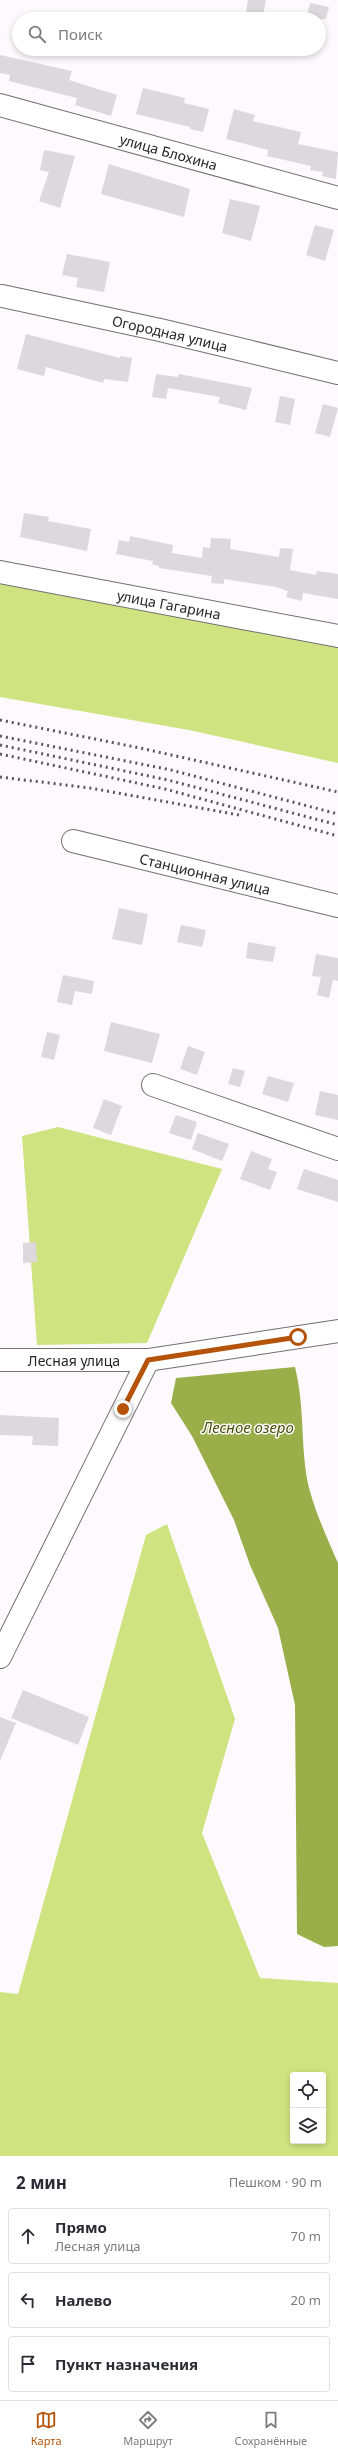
<!DOCTYPE html>
<html lang="ru">
<meta charset="utf-8">
<style>
body{margin:0;font-family:"Noto Sans",sans-serif;background:#f7f7f7;color:#2b2b33}
.controls{position:absolute;right:12px;bottom:12px;display:grid;overflow:hidden;border-radius:4px;box-shadow:0 2px 6px #0003}
.controls button{width:36px;height:36px;display:grid;place-items:center;padding:0;border:0;border-bottom:1px solid #e1e1e2;background:#fff;color:#2b2b33;font:20px sans-serif}
.stop{position:absolute;width:12px;height:12px;margin:-9px;border:3px solid #b45309;border-radius:50%;background:#fff}
.stop.end{background:#b45309;border-color:#fff;box-shadow:0 1px 4px #0008}
.list{margin:0;padding:0;list-style:none}
h2{display:flex;justify-content:space-between;align-items:center;height:52px;margin:0;padding:0 16px;font-size:17px}
h2 small{font-size:13px;font-weight:400;color:#7c7c81}
.list li{display:grid;grid-template-columns:26px 1fr auto;gap:12px;align-items:center;box-sizing:border-box;height:56px;margin:0 8px 8px;padding:0 8px;border:1px solid #e1e1e2;border-radius:4px}
.list b{display:block;font-size:15px;white-space:nowrap}
.list p{margin:0;font-size:13px;white-space:nowrap;color:#7c7c81}
.list em{font-size:13px;font-style:normal;color:#7c7c81}
.icon{flex:none;width:22px;height:22px;fill:none;stroke:currentColor;stroke-width:2;stroke-linecap:round;stroke-linejoin:round}
.map{position:relative;flex:none;width:338px;height:2156px;overflow:hidden}
.search{position:absolute;background:#fff;box-shadow:0 2px 6px #0003;left:12px;right:12px;top:12px;height:44px;display:flex;align-items:center;gap:10px;box-sizing:border-box;padding:0 14px;border-radius:22px;color:#7c7c81;font-size:15px}
.sheet{height:244px;background:#fff}
nav{display:flex;justify-content:space-around;align-items:center;box-sizing:border-box;height:56px;border-top:1px solid #e1e1e2;background:#fff;font-size:11px;color:#7c7c81}
nav a{display:grid;justify-items:center;gap:2px}
nav .on{color:#b45309}
.map>svg:first-child{display:block}
.green{fill:#cfe481;fill-rule:evenodd}
.water{fill:#9aae4a}
.building{fill:#dcd8dc}
.lines{fill:none;stroke-linecap:round;stroke-linejoin:round}
.minor-casing{stroke:#726f72;stroke-width:24}
.minor{stroke:#fff;stroke-width:22}
.rail{stroke:#595859;stroke-width:3;stroke-dasharray:2 4;stroke-linecap:butt}
.route{stroke:#b45309;stroke-width:5}
.labels{text-anchor:middle;dominant-baseline:central;stroke-width:3;stroke-linejoin:round;paint-order:stroke}
.street-label{font-size:14px;fill:#272627;stroke:#fdf9fd}
.water-label{font-size:15px;font-style:italic;fill:#465305;stroke:#fdf9fd}
</style>
<div class="map">
<svg width="338" height="2156" viewBox="0 0 338 2156">
<rect width="100%" height="100%" fill="#fdf9fd"/>
<g class="green">
<path d="M 0,583 L 338,646 L 338,763 L 189,730 L 0,697 Z"/>
<path d="M 58,1127 L 222,1169 L 147,1343 L 37,1345 L 22,1136 Z"/>
<path d="M 167,1524 L 235,1719 L 202,1833 L 260,1978 L 338,1983 L 338,2156 L 0,2156 L 0,1992 L 18,1994 L 146,1535 ZM 293,2075 L 323,2075 L 323,2141 L 293,2141 Z"/>
</g>
<path class="water" d="M 295,1367 C 304,1402 301,1438 306,1473 C 310,1501 327,1538 338,1563 L 338,1946 L 324,1947 L 297,1934 L 295,1705 L 278,1628 L 250,1565 L 234,1520 L 192,1436 L 171,1403 L 176,1378 Z"/>
<g class="building">
<path d="M 248,0 L 266,0 L 263,16 L 246,13 Z"/>
<path d="M 310,3 L 329,7 L 326,19 L 306,19 Z"/>
<path d="M 0,55 L 72,71 L 69,80 L 117,95 L 111,116 L 75,105 L 77,98 L 9,81 L 10,75 L 0,73 Z"/>
<path d="M 143,88 L 185,98 L 184,103 L 209,109 L 203,132 L 190,129 L 190,127 L 136,114 Z"/>
<path d="M 234,109 L 255,115 L 253,121 L 301,132 L 298,144 L 338,152 L 336,179 L 322,176 L 323,172 L 310,170 L 311,166 L 267,156 L 268,150 L 226,139 Z"/>
<path d="M 44,150 L 75,156 L 60,208 L 39,201 L 49,172 L 40,170 Z"/>
<path d="M 109,164 L 190,189 L 184,217 L 101,194 Z"/>
<path d="M 230,199 L 260,206 L 251,241 L 222,233 Z"/>
<path d="M 315,225 L 334,230 L 325,261 L 306,255 Z"/>
<path d="M 67,254 L 110,262 L 104,292 L 76,287 L 78,278 L 62,275 Z"/>
<path d="M 26,334 L 120,358 L 120,356 L 132,358 L 128,382 L 104,379 L 103,383 L 46,367 L 44,376 L 17,369 Z"/>
<path d="M 156,374 L 178,377 L 179,374 L 252,388 L 246,410 L 218,403 L 220,397 L 168,388 L 166,399 L 152,397 Z"/>
<path d="M 280,396 L 295,399 L 290,425 L 275,422 Z"/>
<path d="M 323,404 L 338,408 L 330,437 L 315,433 Z"/>
<path d="M 24,513 L 49,517 L 48,521 L 91,529 L 87,551 L 20,537 Z"/>
<path d="M 130,536 L 173,545 L 172,553 L 202,558 L 203,547 L 210,548 L 211,538 L 231,539 L 230,549 L 279,557 L 280,548 L 293,549 L 290,570 L 316,575 L 317,571 L 338,574 L 338,599 L 303,593 L 302,601 L 286,597 L 288,591 L 276,587 L 224,579 L 224,584 L 211,583 L 212,576 L 159,568 L 159,566 L 152,564 L 153,561 L 116,554 L 119,540 L 129,542 Z"/>
<path d="M 119,908 L 148,914 L 142,945 L 112,939 Z"/>
<path d="M 181,925 L 206,930 L 202,947 L 177,942 Z"/>
<path d="M 248,942 L 276,947 L 273,962 L 246,958 Z"/>
<path d="M 316,954 L 338,958 L 338,981 L 333,980 L 329,998 L 317,995 L 321,977 L 312,976 Z"/>
<path d="M 63,975 L 94,981 L 92,994 L 75,991 L 72,1005 L 57,1002 Z"/>
<path d="M 111,1022 L 160,1034 L 152,1063 L 104,1051 Z"/>
<path d="M 47,1032 L 60,1035 L 54,1060 L 41,1057 Z"/>
<path d="M 188,1046 L 205,1052 L 197,1075 L 180,1069 Z"/>
<path d="M 233,1068 L 245,1071 L 240,1087 L 228,1084 Z"/>
<path d="M 268,1076 L 294,1083 L 288,1102 L 262,1094 Z"/>
<path d="M 320,1091 L 338,1095 L 338,1120 L 315,1115 Z"/>
<path d="M 104,1099 L 122,1106 L 111,1135 L 93,1128 Z"/>
<path d="M 176,1115 L 197,1122 L 191,1140 L 169,1133 Z"/>
<path d="M 198,1133 L 229,1144 L 222,1161 L 192,1149 Z"/>
<path d="M 251,1151 L 272,1159 L 268,1169 L 277,1172 L 270,1190 L 240,1179 Z"/>
<path d="M 304,1169 L 338,1180 L 338,1202 L 297,1189 Z"/>
<path d="M 36,1242 L 37,1262 L 23,1263 L 23,1243 Z"/>
<path d="M 0,1415 L 59,1418 L 58,1446 L 32,1445 L 33,1436 L 0,1435 Z"/>
<path d="M 23,1690 L 89,1717 L 78,1745 L 11,1718 Z"/>
<path d="M 0,1717 L 16,1723 L 0,1761 Z"/>
</g>
<g class="lines">
<g class="minor-casing">
<g id="minor">
<path id="s1" d="M 0,105 L 338,198"/>
<path id="s2" d="M 2,296 L 160,330 L 338,373"/>
<path id="s3" d="M 0,572 L 338,636"/>
<path id="s4" d="M 73,841 L 338,906"/>
<path d="M 153,1085 L 338,1149"/>
<path id="s5" d="M 0,1360 L 148,1360 L 338,1331"/>
<path d="M 0,1657 L 148,1360"/>
</g>
</g>
<use href="#minor" class="minor"/>
<g class="rail">
<path d="M 0,720 L 140,748 L 338,792"/>
<path d="M 0,736 L 171,770 L 338,814"/>
<path d="M 0,745 L 168,780 L 338,825"/>
<path d="M 0,754 L 165,789 L 338,836"/>
<path d="M 0,777 L 90,788 L 239,815"/>
</g>
</g>
<g class="lines">
<path class="route" d="M 123,1409 L 148,1360 L 298,1337"/>
</g>
<g class="labels">
<g class="street-label">
<text stroke="none"><textPath href="#s1" startOffset="175">улица Блохина</textPath></text>
<text stroke="none"><textPath href="#s2" startOffset="172">Огородная улица</textPath></text>
<text stroke="none"><textPath href="#s3" startOffset="172">улица Гагарина</textPath></text>
<text stroke="none"><textPath href="#s4" startOffset="136">Станционная улица</textPath></text>
<text stroke="none"><textPath href="#s5" startOffset="74">Лесная улица</textPath></text>
</g>
<g class="water-label">
<text x="248" y="1427">Лесное озеро</text>
</g>
</g>
</svg>
<div class="controls">
<button><svg class="icon" aria-label="locate" viewBox="0 0 24 24"><circle cx="12" cy="12" r="6"/><path d="M12 2v4M12 18v4M2 12h4M18 12h4"/></svg></button>
<button><svg class="icon" aria-label="layers" viewBox="0 0 24 24"><path d="M12 4l9 5-9 5-9-5zM3 14l9 5 9-5"/></svg></button>
</div>
<div class="stop" style="left:298px;top:1337px"></div>
<div class="stop end" style="left:123px;top:1409px"></div>
<div class="search"><svg class="icon" aria-label="search" viewBox="0 0 24 24"><circle cx="10" cy="10" r="6"/><path d="M15 15l6 6"/></svg>Поиск</div>
</div>
<section class="sheet">
<h2>2 мин<small>Пешком · 90 m</small></h2>
<ul class="list">
<li><svg class="icon" aria-label="ahead" viewBox="0 0 24 24"><path d="M12 20V5M6 11l6-6 6 6"/></svg><div><b>Прямо</b><p>Лесная улица</p></div><em>70 m</em></li>
<li><svg class="icon" aria-label="left" viewBox="0 0 24 24"><path d="M17 20v-9H6M10 6l-5 5 5 5"/></svg><div><b>Налево</b></div><em>20 m</em></li>
<li><svg class="icon" aria-label="arrive" viewBox="0 0 24 24"><path d="M6 21V4h12l-3 4 3 4H6"/></svg><div><b>Пункт назначения</b></div></li>
</ul>
</section>
<nav>
<a class="on"><svg class="icon" aria-label="map" viewBox="0 0 24 24"><path d="M3 6l6-2 6 2 6-2v14l-6 2-6-2-6 2zM9 4v14M15 6v14"/></svg>Карта</a>
<a><svg class="icon" aria-label="directions" viewBox="0 0 24 24"><path d="M12 3l9 9-9 9-9-9zM9 14v-3h6M13 9l2 2-2 2"/></svg>Маршрут</a>
<a><svg class="icon" aria-label="saved" viewBox="0 0 24 24"><path d="M7 4h10v16l-5-4-5 4z"/></svg>Сохранённые</a>
</nav>
